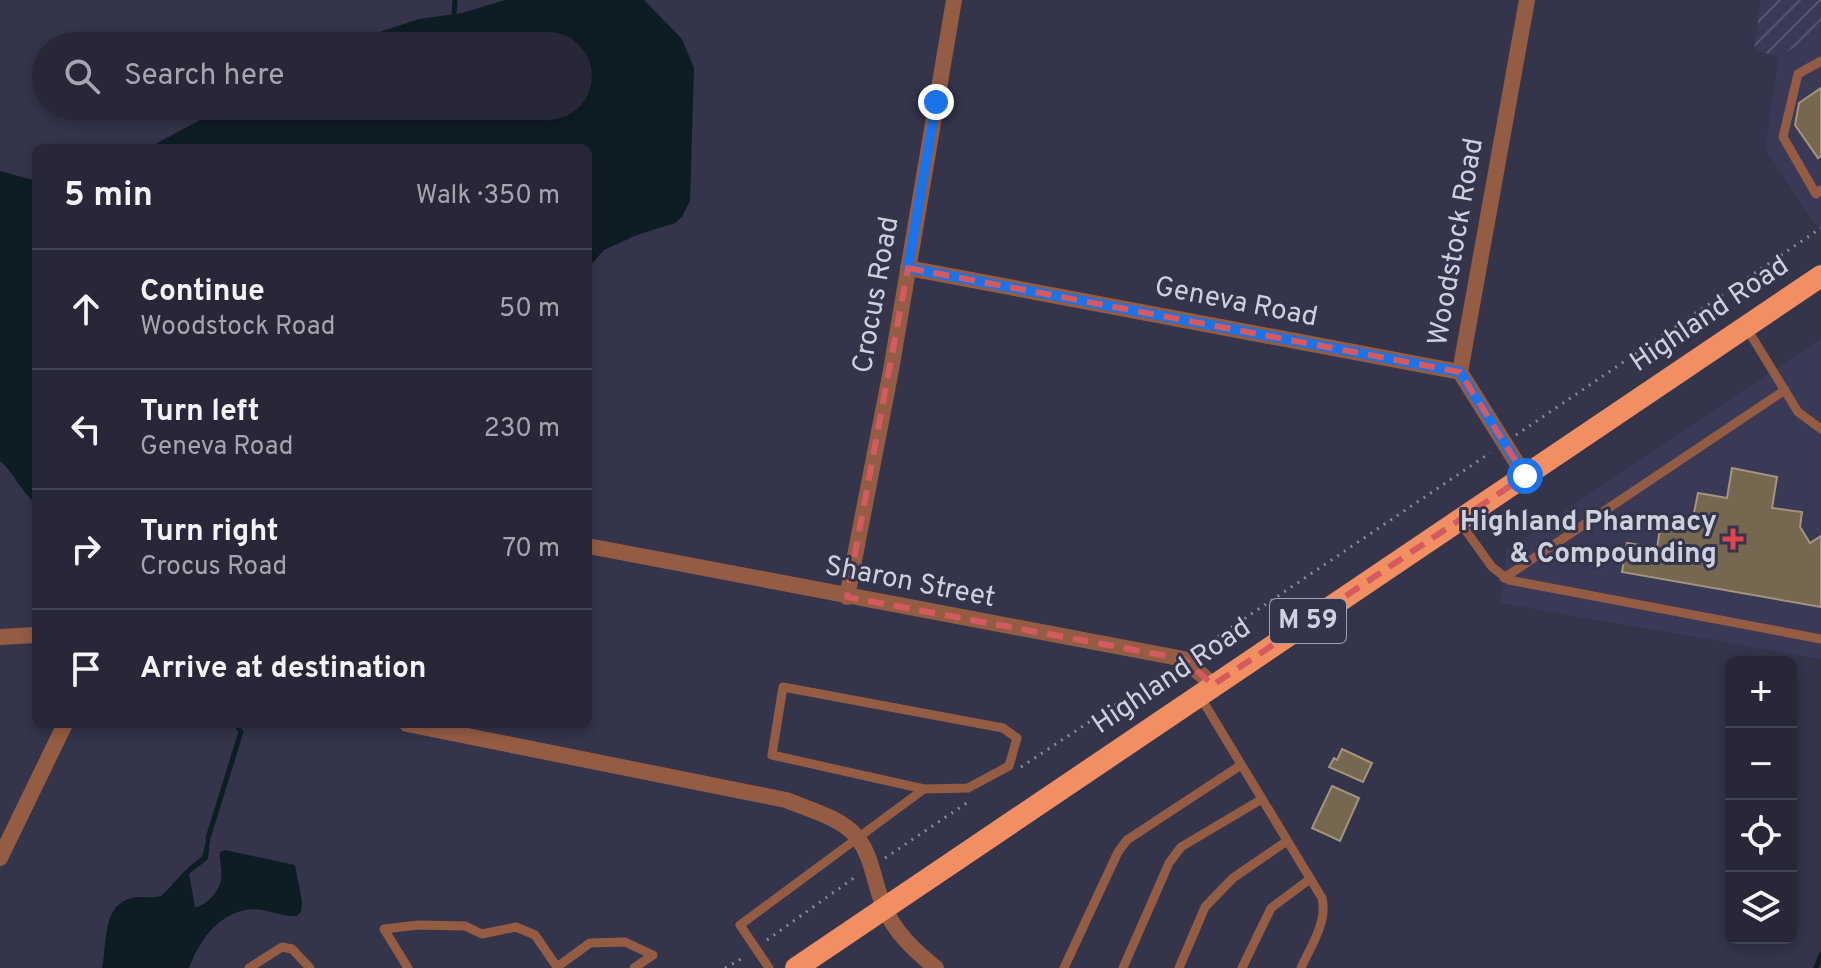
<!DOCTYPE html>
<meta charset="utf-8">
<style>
body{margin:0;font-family:Overpass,sans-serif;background:#333343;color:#f1f3f6}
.controls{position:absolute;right:24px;bottom:24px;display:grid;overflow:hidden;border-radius:12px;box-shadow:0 4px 12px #0003}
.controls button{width:72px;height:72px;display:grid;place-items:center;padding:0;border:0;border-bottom:2px solid #434453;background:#272738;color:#f1f3f6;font:40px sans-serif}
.stop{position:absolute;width:24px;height:24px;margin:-18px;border:6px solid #1a73e8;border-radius:50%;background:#fff}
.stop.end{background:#1a73e8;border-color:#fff;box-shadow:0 2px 8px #0008}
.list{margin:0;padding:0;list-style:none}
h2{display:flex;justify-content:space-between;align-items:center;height:104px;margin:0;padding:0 32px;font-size:34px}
h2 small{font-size:26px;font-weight:400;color:#a4a5ae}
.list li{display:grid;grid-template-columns:52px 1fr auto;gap:24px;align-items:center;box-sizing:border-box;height:120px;padding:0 32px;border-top:2px solid #434453}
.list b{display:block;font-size:30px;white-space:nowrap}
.list p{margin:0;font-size:26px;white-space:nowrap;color:#a4a5ae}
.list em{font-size:26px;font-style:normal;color:#a4a5ae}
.icon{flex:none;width:44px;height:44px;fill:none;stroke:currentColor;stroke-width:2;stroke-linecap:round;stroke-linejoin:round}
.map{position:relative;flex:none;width:1821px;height:968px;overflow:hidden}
.search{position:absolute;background:#272738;box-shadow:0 4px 12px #0003;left:32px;top:32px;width:560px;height:88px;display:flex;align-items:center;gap:20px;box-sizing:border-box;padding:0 28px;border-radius:44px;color:#a4a5ae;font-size:30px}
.panel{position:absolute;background:#272738;box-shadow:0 4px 12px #0003;left:32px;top:144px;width:560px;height:584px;border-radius:12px}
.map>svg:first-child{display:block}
.built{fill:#3a3a57}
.industrial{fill:url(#industrial-furrows)}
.water{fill:#0e1d24}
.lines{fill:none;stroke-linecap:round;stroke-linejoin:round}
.stream{stroke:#0e1d24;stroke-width:5}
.building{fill:#766850;stroke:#a3947b;stroke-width:2}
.path{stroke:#88899a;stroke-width:3;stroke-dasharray:2 6;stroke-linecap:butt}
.service{stroke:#955c44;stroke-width:9}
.minor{stroke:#955c44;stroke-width:16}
.trunk{stroke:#f18e62;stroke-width:22}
.route{stroke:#1a73e8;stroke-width:10}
.marked{fill:none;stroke:#d45a5f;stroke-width:6;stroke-dasharray:16 10;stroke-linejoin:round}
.health-dot{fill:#e0444e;stroke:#34344a;stroke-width:3}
.labels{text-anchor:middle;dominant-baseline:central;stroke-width:6;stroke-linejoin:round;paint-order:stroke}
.shield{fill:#34344a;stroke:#a0a1b2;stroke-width:2}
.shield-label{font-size:26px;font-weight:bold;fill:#cfd0de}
.street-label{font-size:28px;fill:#cfd0de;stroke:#34344a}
.poi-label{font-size:28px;font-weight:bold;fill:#cfd0de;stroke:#34344a;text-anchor:end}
</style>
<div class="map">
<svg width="1821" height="968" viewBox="0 0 1821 968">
<defs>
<pattern id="industrial-furrows" width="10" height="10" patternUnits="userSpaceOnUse" patternTransform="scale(2)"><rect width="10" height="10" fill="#3a3a57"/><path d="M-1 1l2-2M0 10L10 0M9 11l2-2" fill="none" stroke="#55556f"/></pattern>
</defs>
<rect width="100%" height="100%" fill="#34344a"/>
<g class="built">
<path d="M 1821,30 L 1821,233 L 1765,148 L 1779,57 Z"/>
<path d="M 1821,338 L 1821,659 L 1500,603 L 1507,550 Z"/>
</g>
<path class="industrial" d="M 1761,0 L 1821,0 L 1821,30 L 1779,57 L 1754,50 Z"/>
<g class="water">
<path d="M 505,0 L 644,0 L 682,39 L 694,68 L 690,201 L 682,217 L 675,223 L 637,235 L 604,250 L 588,268 L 588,148 L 148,148 L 202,119 L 219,106 L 578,106 L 578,46 L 337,46 L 419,19 L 462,13 Z"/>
<path d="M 0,171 L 36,181 L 36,503 C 20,491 15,474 0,461 Z"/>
<path d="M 207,838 L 210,840 L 208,859 L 189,874 L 195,907 C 206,906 220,891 221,879 C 223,871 219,861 220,852 L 225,850 L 295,865 L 302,902 L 301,912 L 296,916 L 289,916 C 276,914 258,907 245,910 C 215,917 199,942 189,968 L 102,968 C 107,946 102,908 128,899 C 139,895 150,899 161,896 C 176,883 185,867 202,857 Z"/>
</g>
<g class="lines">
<g class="stream">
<path d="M 454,14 L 455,0"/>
<path d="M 208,838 L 241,732 L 236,724"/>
<path d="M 1816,968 L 1821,955"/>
</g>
</g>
<g class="building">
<path d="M 1821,88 L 1821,156 L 1818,158 L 1795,125 L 1799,103 Z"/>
<path d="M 1732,468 L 1777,477 L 1772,508 L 1802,512 L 1800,527 L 1810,543 L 1821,536 L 1821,607 L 1622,572 L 1627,543 L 1657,548 L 1662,517 L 1692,523 L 1698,493 L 1727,498 Z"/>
<path d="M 1342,749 L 1372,763 L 1363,782 L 1329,767 L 1334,758 L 1337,760 Z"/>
<path d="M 1332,786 L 1359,798 L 1340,841 L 1312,828 Z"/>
</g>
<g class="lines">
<g class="path">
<path d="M 1516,435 L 1821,228"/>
<path d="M 1198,650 L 1490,453"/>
<path d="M 1021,767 L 1165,672"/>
<path d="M 885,858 L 968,802"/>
<path d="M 767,940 L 858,875"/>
<path d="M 725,968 L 745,957"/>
</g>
<g class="service">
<path d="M 1821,61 L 1798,74 L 1783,137 L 1816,194 L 1821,190"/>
<path d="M 1746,327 L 1798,412 L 1821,429"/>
<path d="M 1459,521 L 1492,567 L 1509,580 L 1821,639"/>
<path d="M 1504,578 L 1785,390"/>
<path d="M 1201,698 L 1322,898 C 1328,921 1310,948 1301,968"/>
<path d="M 249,968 L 282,947 L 292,949 L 310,968"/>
<path d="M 408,968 L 384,929 L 418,925 L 465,926 L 482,934 L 516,927 L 535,935 L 557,967 L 590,943 L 625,942 L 653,955 L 634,968"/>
<path d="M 769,968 L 740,925 L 924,789 L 968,788 L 1009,766 L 1017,738 L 1003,728 L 783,687 L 772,755 L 924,789"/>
<path d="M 1064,968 L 1118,852 L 1127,840 L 1241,765"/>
<path d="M 1123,968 L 1169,863 L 1181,847 L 1262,799"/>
<path d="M 1179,968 L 1205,907 L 1233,878 L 1287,841"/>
<path d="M 1242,968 L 1271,908 L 1310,879"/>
</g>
<g class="minor">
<path d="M 908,268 L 1460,372"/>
<path d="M 1525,476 L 1460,372 L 1527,0"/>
<path d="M 588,546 L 1184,659 L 1213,685"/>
<path d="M 847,597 L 891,370 L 954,0"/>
<path d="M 0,637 L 36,635"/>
<path d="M 407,724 L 786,800 C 808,809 842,818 857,837 C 873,858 874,884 884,907 C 895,933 915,951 936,968"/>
<path d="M 0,858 L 65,724"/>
</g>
<path class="trunk" d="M 796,968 L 1821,276"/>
</g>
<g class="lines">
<path class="route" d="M 936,102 L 908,268 L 1460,372 L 1525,476"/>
</g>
<path class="marked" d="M 908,268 L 1460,372 L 1525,476 L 1213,685 L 1184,659 L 847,597 Z"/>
<path class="health-dot" d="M1729 527h8v8h8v8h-8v8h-8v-8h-8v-8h8z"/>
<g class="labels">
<rect class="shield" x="1270" y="599" width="76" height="44" rx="6"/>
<g class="shield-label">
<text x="1308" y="621">M 59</text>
</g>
<g class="street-label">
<text transform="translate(1457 242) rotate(-80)">Woodstock Road</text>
<text transform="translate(877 295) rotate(-80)">Crocus Road</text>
<text transform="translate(1236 303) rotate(11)">Geneva Road</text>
<text transform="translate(1710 315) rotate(-34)">Highland Road</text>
<text transform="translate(910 583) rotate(11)">Sharon Street</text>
<text transform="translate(1172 677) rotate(-34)">Highland Road</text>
</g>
<g class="poi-label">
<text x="1717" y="523">Highland Pharmacy<tspan x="1717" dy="32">&amp; Compounding</tspan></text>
</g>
</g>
</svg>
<div class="controls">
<button>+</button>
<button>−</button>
<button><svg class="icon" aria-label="locate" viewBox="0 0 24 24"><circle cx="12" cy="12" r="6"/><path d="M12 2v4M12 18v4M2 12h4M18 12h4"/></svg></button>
<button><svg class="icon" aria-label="layers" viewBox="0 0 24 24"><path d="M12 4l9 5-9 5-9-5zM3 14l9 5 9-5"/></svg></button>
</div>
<div class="stop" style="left:1525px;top:476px"></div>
<div class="stop end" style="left:936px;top:102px"></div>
<div class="search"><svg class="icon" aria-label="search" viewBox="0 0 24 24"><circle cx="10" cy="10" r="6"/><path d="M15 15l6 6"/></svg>Search here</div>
<section class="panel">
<h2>5 min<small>Walk · 350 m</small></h2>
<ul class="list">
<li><svg class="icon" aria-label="ahead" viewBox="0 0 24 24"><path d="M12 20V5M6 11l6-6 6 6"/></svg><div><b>Continue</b><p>Woodstock Road</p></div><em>50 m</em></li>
<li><svg class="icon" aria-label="left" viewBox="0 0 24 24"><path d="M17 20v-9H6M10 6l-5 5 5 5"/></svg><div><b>Turn left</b><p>Geneva Road</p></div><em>230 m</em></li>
<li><svg class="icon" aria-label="right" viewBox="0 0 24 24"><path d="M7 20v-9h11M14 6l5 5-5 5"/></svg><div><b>Turn right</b><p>Crocus Road</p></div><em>70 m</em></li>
<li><svg class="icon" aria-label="arrive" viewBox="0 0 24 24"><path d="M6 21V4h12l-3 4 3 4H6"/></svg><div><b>Arrive at destination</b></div></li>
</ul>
</section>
</div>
